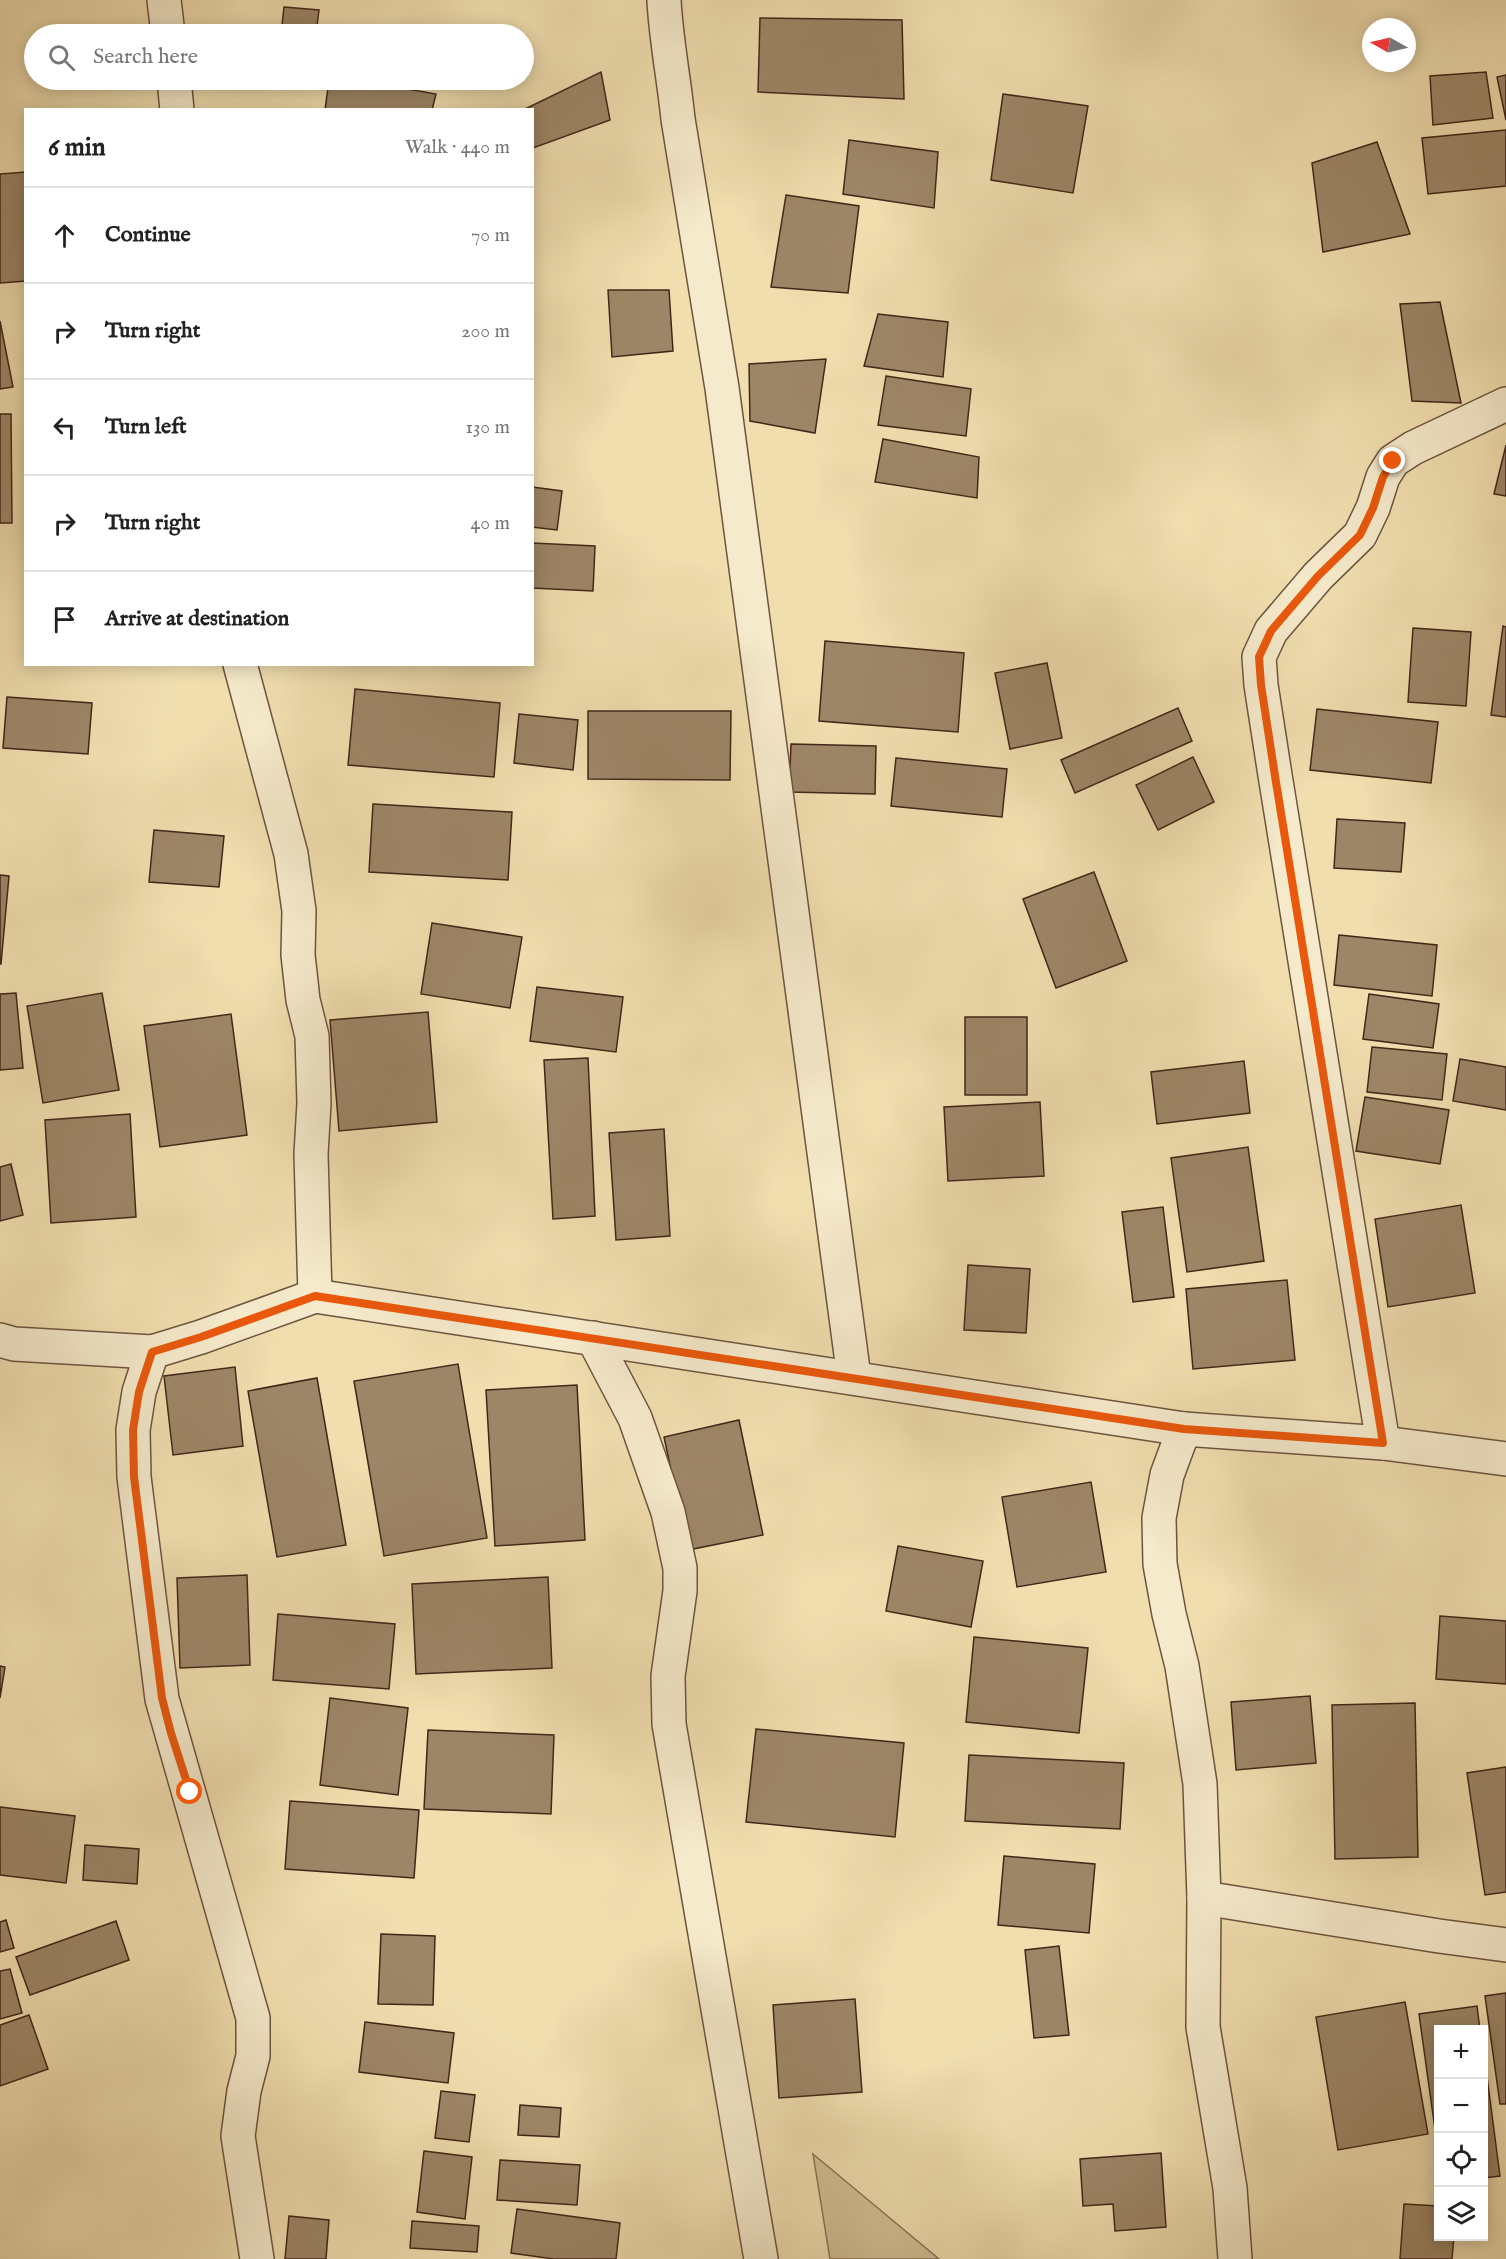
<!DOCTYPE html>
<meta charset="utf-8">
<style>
body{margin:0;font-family:"IM FELL English",serif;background:#f6f6f6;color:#222}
.controls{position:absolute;right:18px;bottom:18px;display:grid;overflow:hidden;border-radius:0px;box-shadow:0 3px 15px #0003}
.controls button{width:54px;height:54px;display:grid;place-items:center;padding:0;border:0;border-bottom:2px solid #e0e0e0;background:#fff;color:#222;font:30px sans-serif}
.compass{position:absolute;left:1362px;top:18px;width:54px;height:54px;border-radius:50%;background:#fff;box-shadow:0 3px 15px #0003;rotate:278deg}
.stop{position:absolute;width:18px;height:18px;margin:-14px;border:4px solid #ea580c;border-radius:50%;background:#fff}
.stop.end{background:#ea580c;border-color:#fff;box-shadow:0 2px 6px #0008}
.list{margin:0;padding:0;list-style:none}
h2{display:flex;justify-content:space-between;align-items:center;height:78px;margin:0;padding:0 24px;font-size:26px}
h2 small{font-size:20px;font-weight:400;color:#767676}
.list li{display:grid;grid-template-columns:39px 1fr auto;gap:18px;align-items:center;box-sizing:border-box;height:96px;padding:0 24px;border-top:2px solid #e0e0e0}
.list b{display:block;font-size:22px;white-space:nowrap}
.list em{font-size:20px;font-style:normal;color:#767676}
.icon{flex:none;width:33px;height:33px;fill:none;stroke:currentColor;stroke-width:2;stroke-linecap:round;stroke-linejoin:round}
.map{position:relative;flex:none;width:1506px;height:2259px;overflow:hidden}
.search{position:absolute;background:#fff;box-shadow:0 3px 15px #0003;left:24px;top:24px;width:510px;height:66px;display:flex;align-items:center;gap:15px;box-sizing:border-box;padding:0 21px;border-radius:33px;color:#767676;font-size:22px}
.panel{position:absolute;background:#fff;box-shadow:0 3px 15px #0003;left:24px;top:108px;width:510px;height:558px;border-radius:0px}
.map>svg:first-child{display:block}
.green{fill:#d3bf95;stroke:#8b7256;stroke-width:1.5}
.building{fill:#9d8667;stroke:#432618;stroke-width:1.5}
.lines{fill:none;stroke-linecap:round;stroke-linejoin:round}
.minor-casing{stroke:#6e543e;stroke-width:36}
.minor{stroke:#f5eacb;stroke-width:33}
.route{stroke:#ea580c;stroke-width:8}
</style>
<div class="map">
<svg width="1506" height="2259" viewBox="0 0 1506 2259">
<rect width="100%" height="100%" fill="#f0deaf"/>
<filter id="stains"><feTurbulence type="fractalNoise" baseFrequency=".00333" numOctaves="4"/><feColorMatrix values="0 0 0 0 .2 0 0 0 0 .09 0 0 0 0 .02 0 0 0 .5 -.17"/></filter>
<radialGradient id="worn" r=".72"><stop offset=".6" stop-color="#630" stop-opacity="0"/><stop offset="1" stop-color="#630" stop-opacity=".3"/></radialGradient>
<path class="green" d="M 813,2154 L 939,2259 L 830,2259 Z"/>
<g class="building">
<path d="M 284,7 L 319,10 L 316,34 L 281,34 Z"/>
<path d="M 760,18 L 902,20 L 904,99 L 758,92 Z"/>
<path d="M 601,72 L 610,120 L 533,148 L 532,110 L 523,110 Z"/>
<path d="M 1486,72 L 1493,118 L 1433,125 L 1430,76 Z"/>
<path d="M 1506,75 L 1506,120 L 1497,77 Z"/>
<path d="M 329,80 L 356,80 L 436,94 L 432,110 L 325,110 Z"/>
<path d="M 1003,94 L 1088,106 L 1073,193 L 991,180 Z"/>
<path d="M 1506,130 L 1506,186 L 1428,194 L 1422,138 Z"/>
<path d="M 849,140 L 938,152 L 934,208 L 843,194 Z"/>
<path d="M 1377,142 L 1410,234 L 1323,252 L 1312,163 Z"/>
<path d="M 26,172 L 26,281 L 0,283 L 0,174 Z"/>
<path d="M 786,195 L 859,206 L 848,293 L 771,287 Z"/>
<path d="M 608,290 L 669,290 L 673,351 L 612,357 Z"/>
<path d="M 1440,302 L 1461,403 L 1412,401 L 1400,304 Z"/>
<path d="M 878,314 L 948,322 L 943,377 L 864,366 Z"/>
<path d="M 0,321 L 13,387 L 0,389 Z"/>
<path d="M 826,359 L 815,433 L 750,421 L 749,364 Z"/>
<path d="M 886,376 L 971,389 L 966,436 L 878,425 Z"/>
<path d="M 0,414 L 11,414 L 12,523 L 0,523 Z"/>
<path d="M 883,439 L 979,457 L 977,498 L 875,482 Z"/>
<path d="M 1506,445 L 1506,496 L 1494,494 Z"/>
<path d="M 532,487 L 562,491 L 557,530 L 532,527 Z"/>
<path d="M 532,543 L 595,546 L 593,591 L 532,588 Z"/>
<path d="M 1503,626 L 1506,627 L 1506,717 L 1491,715 Z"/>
<path d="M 1413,628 L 1471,632 L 1466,706 L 1408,702 Z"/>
<path d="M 825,641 L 964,653 L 958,732 L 819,721 Z"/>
<path d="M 1047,663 L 1062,738 L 1010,749 L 995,673 Z"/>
<path d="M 355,689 L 500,703 L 494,777 L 348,765 Z"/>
<path d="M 7,697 L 92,703 L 88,754 L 3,748 Z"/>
<path d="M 1178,708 L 1192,741 L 1075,793 L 1061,760 Z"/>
<path d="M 1317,709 L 1438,722 L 1431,783 L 1310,770 Z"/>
<path d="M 588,711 L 731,711 L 730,780 L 588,779 Z"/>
<path d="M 519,714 L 578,720 L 573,770 L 514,763 Z"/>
<path d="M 791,744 L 876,746 L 875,794 L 789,792 Z"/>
<path d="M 1193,757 L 1214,802 L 1158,830 L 1136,785 Z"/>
<path d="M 896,758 L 1007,769 L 1002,817 L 891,806 Z"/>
<path d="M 373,804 L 512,812 L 508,880 L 369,872 Z"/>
<path d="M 1337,819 L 1405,823 L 1401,872 L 1334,868 Z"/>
<path d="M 154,830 L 224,836 L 219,887 L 149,882 Z"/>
<path d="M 1094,872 L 1127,961 L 1056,988 L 1023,899 Z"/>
<path d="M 0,875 L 9,876 L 1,964 L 0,964 Z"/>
<path d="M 432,923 L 522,937 L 510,1008 L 421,994 Z"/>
<path d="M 1339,935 L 1437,945 L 1432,996 L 1334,985 Z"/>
<path d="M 537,987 L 623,997 L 616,1052 L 530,1041 Z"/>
<path d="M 16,993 L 23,1068 L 0,1070 L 0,994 Z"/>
<path d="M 102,993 L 119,1090 L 43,1103 L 27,1006 Z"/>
<path d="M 1369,994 L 1439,1004 L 1433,1048 L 1363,1039 Z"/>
<path d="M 428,1012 L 437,1122 L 339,1131 L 330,1020 Z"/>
<path d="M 231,1014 L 247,1135 L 160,1147 L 144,1026 Z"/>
<rect x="965" y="1017" width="62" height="78"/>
<path d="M 1372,1047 L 1447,1054 L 1442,1100 L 1367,1092 Z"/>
<path d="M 588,1058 L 595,1216 L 553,1219 L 544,1060 Z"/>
<path d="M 1460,1059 L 1506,1067 L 1506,1110 L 1453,1101 Z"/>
<path d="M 1244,1061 L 1250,1113 L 1157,1124 L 1151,1072 Z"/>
<path d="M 1365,1097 L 1449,1110 L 1440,1164 L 1356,1151 Z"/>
<path d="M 1040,1102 L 1044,1176 L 948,1181 L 944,1107 Z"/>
<path d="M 130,1114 L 136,1217 L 51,1223 L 45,1120 Z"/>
<path d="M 664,1129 L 670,1236 L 616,1240 L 609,1133 Z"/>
<path d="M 1248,1147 L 1264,1261 L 1187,1272 L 1171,1158 Z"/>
<path d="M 11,1164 L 23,1215 L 0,1221 L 0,1167 Z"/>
<path d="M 1461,1205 L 1475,1293 L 1388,1307 L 1375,1219 Z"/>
<path d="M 1163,1207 L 1174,1297 L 1133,1302 L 1122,1212 Z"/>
<path d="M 968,1265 L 1030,1269 L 1026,1333 L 964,1330 Z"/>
<path d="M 1287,1280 L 1295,1360 L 1193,1369 L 1186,1289 Z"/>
<path d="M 458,1364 L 487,1538 L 384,1556 L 354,1381 Z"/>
<path d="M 235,1367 L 243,1446 L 173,1455 L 164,1376 Z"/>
<path d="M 317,1378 L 346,1545 L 277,1557 L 248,1391 Z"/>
<path d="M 577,1385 L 585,1540 L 495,1546 L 486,1390 Z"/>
<path d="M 739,1420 L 763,1535 L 688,1550 L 664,1437 Z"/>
<path d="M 1091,1482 L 1106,1572 L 1017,1587 L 1002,1497 Z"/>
<path d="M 898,1546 L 983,1561 L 971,1627 L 886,1611 Z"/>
<path d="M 247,1575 L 250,1665 L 180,1668 L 177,1578 Z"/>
<path d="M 548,1577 L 552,1668 L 416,1674 L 412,1584 Z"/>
<path d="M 278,1614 L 395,1624 L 389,1689 L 273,1680 Z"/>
<path d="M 1440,1616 L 1506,1621 L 1506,1684 L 1436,1679 Z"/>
<path d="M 974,1637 L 1088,1648 L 1079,1733 L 966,1722 Z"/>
<path d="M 0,1666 L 5,1667 L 0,1698 Z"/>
<path d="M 1310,1696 L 1316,1763 L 1236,1770 L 1231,1702 Z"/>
<path d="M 330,1698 L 408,1708 L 398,1795 L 320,1785 Z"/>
<path d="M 1415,1703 L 1418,1857 L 1335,1859 L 1332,1705 Z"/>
<path d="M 756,1729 L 904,1743 L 895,1837 L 746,1822 Z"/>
<path d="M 428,1730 L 554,1735 L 551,1814 L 424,1809 Z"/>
<path d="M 969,1755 L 1124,1763 L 1120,1829 L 965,1821 Z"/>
<path d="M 1506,1767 L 1506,1892 L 1485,1895 L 1467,1773 Z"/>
<path d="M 290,1801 L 419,1810 L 414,1878 L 285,1869 Z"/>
<path d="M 0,1807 L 75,1816 L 66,1883 L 0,1875 Z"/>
<path d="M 85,1845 L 139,1849 L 137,1884 L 83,1880 Z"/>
<path d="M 1004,1856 L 1095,1864 L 1089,1933 L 998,1925 Z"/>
<path d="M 6,1920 L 14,1948 L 0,1952 L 0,1922 Z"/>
<path d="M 116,1921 L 129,1960 L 30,1995 L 16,1957 Z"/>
<path d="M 381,1934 L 435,1936 L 433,2005 L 378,2004 Z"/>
<path d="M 1059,1946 L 1069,2035 L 1034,2038 L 1025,1950 Z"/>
<path d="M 10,1969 L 22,2013 L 0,2019 L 0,1971 Z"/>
<path d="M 1506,1993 L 1506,2104 L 1500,2104 L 1485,1996 Z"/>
<path d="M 855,1999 L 862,2092 L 779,2098 L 773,2005 Z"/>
<path d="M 1405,2002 L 1428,2134 L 1338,2150 L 1316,2017 Z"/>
<path d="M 1477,2006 L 1480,2030 L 1438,2030 L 1438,2151 L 1419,2014 Z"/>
<path d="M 29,2015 L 48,2069 L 0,2086 L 0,2025 Z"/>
<path d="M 365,2022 L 454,2033 L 448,2083 L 359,2072 Z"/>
<path d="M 1484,2054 L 1500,2176 L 1484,2178 Z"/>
<path d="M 441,2091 L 475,2095 L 469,2142 L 435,2138 Z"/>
<path d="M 520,2105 L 561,2108 L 559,2137 L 518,2135 Z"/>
<path d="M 424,2151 L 472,2157 L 465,2219 L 417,2212 Z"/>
<path d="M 1161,2153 L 1166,2227 L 1115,2231 L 1113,2204 L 1083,2206 L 1080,2159 Z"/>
<path d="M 500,2160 L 580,2165 L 577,2205 L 497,2200 Z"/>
<path d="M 1404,2204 L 1438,2206 L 1438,2236 L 1454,2236 L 1452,2259 L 1400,2259 Z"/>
<path d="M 517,2209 L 620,2223 L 616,2259 L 554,2259 L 511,2253 Z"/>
<path d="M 289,2216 L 329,2220 L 326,2259 L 285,2259 Z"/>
<path d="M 412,2221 L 479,2226 L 477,2252 L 410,2248 Z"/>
</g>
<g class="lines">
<g class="minor-casing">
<g id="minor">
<path d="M 164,0 L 168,34"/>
<path d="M 664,0 C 666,40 674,79 678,119 L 722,388 L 854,1377"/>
<path d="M 174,80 L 177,110"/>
<path d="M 240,664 L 291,854 L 299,911 L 298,955 L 303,1000 L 312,1036 L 314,1103 L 311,1154 L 315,1296"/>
<path d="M 593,1338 L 635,1418 L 668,1512 L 680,1568 L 680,1591 L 668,1676 L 669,1724 L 761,2259"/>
<path d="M 0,1340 L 14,1344 L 152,1352 L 201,1337 L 315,1296 L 1184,1429 L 1383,1443 L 1506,1459"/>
<path d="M 152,1352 L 139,1392 L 133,1430 L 134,1477 L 162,1699 L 253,2018 L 253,2056 L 244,2091 L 238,2136 L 257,2259"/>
<path d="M 1184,1429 L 1167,1475 L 1159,1518 L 1160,1564 L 1169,1614 L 1182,1666 L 1200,1784 L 1204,1898 L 1203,2027 L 1230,2188 L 1235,2259"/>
<path d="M 1383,1443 L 1275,775 L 1261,685 L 1259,657 L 1271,631 L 1318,576 L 1360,535 L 1373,508 L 1383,477 L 1393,461 L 1413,448 L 1506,404"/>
<path d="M 1204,1898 L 1439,1936 L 1506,1945"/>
</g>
</g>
<use href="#minor" class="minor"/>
</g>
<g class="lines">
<path class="route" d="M 190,1792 L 171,1733 L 162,1698 L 134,1477 L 133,1430 L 139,1392 L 152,1352 L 201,1337 L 315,1296 L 1184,1429 L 1383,1443 L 1275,776 L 1261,685 L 1259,657 L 1271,631 L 1318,576 L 1360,535 L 1373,508 L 1383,477 L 1393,461"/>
</g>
<rect width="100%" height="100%" filter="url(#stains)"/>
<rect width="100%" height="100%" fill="url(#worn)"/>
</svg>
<div class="controls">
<button>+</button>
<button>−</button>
<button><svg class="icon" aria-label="locate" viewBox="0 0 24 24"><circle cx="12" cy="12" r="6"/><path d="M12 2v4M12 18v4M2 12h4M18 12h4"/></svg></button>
<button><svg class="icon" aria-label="layers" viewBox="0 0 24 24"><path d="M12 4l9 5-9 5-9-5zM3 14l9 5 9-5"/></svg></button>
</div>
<svg class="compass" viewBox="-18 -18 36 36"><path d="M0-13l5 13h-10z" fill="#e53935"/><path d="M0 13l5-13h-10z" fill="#767676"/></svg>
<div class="stop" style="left:190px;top:1792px"></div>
<div class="stop end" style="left:1393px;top:461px"></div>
<div class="search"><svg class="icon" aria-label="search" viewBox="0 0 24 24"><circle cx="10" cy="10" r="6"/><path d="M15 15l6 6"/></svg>Search here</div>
<section class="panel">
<h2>6 min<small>Walk · 440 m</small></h2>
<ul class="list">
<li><svg class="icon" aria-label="ahead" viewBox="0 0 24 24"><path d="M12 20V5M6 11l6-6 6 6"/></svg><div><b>Continue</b></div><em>70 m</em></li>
<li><svg class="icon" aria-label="right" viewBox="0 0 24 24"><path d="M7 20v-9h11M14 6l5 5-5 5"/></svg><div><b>Turn right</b></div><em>200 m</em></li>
<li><svg class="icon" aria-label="left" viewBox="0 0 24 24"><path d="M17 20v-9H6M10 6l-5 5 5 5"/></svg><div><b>Turn left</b></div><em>130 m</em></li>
<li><svg class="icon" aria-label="right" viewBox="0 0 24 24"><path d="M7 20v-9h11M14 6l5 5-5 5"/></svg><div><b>Turn right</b></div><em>40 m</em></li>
<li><svg class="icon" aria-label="arrive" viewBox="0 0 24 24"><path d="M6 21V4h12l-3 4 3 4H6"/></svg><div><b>Arrive at destination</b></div></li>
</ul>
</section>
</div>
